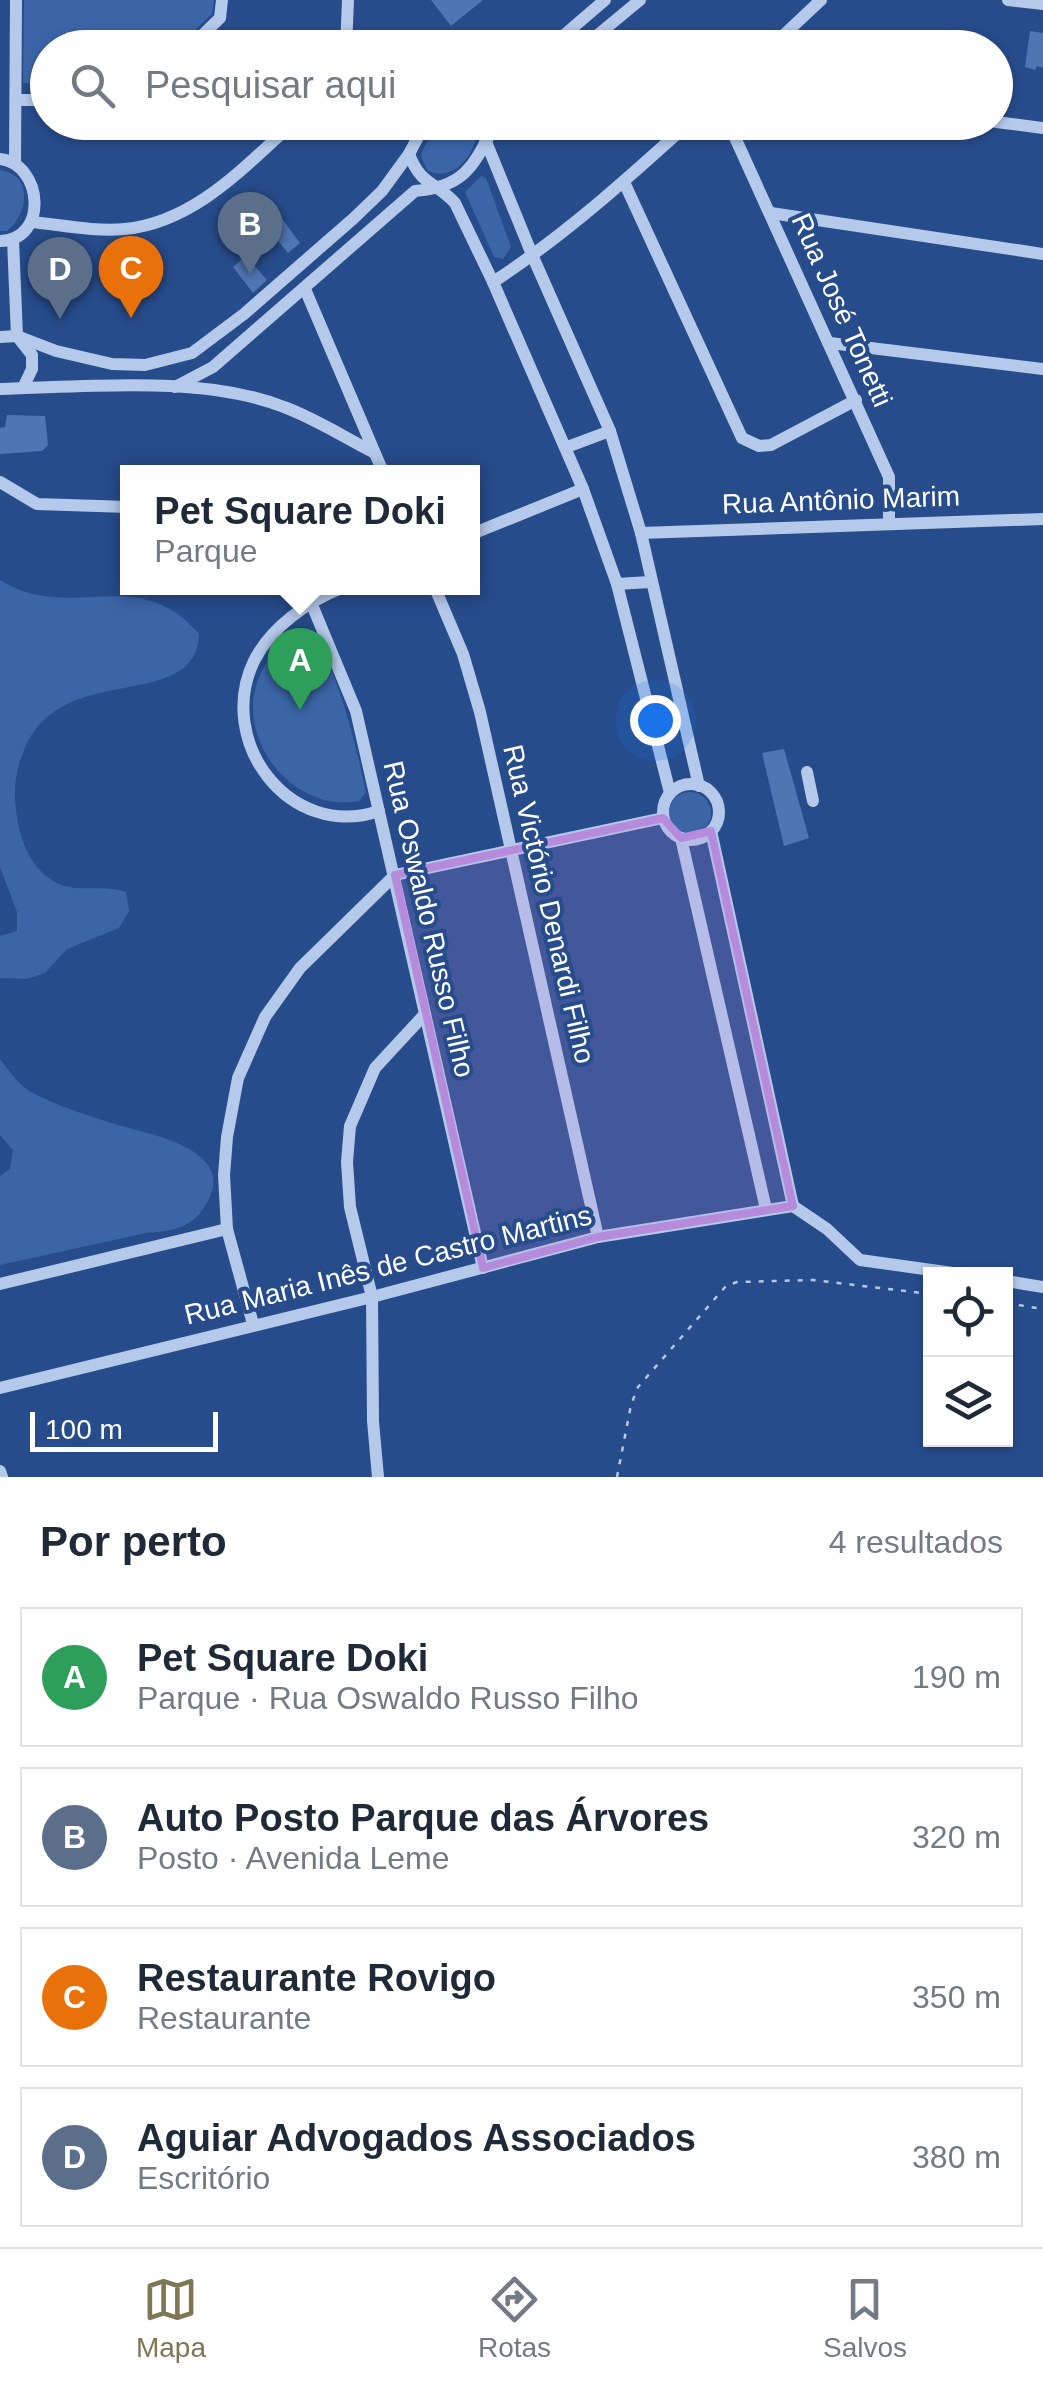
<!DOCTYPE html>
<html lang="pt">
<meta charset="utf-8">
<style>
body{margin:0;font-family:Arial,sans-serif;background:#f6f6f7;color:#1f2937}
.controls{position:absolute;right:30px;bottom:30px;display:grid;overflow:hidden;border-radius:0px;box-shadow:0 2px 8px #0004}
.controls button{width:90px;height:90px;display:grid;place-items:center;padding:0;border:0;border-bottom:2px solid #e0e1e3;background:#fff;color:#1f2937;font:50px sans-serif}
.scale{position:absolute;left:30px;bottom:25px;width:188px;box-sizing:border-box;padding-left:10px;border:5px solid #fff;border-top:0;font-size:28px;line-height:35px;white-space:nowrap;color:#fff;-webkit-text-stroke:8px #274c8b;paint-order:stroke}
.you{position:absolute;left:655px;top:720px;width:35px;height:35px;margin:-25px;border:8px solid #fff;border-radius:50%;background:#1a73e8;box-shadow:0 0 0 15px #1a73e833}
.badge{display:grid;place-items:center;width:65px;height:65px;border-radius:50%;background:#7e7755;color:#fff;font-size:32px;font-weight:700}
.pin{position:absolute;translate:-50% -82px;filter:drop-shadow(0 2px 5px #0008)}
.pin::after{content:'';position:absolute;top:52px;width:35px;height:30px;background:inherit;clip-path:polygon(0 0,100% 0,50% 100%)}
.popup{position:absolute;left:120px;top:465px;width:360px;height:130px;box-sizing:border-box;display:grid;place-content:center;border-radius:0px;background:#fff;filter:drop-shadow(0 2px 8px #0005);font-size:32px;white-space:nowrap;color:#747a83}
.popup b{font-size:38px;color:#1f2937}
.popup::after{content:'';position:absolute;left:50%;top:100%;margin-left:-20px;border:20px solid transparent;border-top-color:#fff}
.list{margin:0;padding:0;list-style:none}
h2{display:flex;justify-content:space-between;align-items:center;height:130px;margin:0;padding:0 40px;font-size:42px}
h2 small{font-size:32px;font-weight:400;color:#747a83}
.list li{display:grid;grid-template-columns:65px 1fr auto;gap:30px;align-items:center;box-sizing:border-box;height:140px;margin:0 20px 20px;padding:0 20px;border:2px solid #e0e1e3;border-radius:0px}
.list b{display:block;font-size:38px;white-space:nowrap}
.list p{margin:0;font-size:32px;white-space:nowrap;color:#747a83}
.list em{font-size:32px;font-style:normal;color:#747a83}
.icon{flex:none;width:55px;height:55px;fill:none;stroke:currentColor;stroke-width:2;stroke-linecap:round;stroke-linejoin:round}
.map{position:relative;flex:none;width:1043px;height:1477px;overflow:hidden}
.search{position:absolute;background:#fff;box-shadow:0 2px 8px #0004;left:30px;right:30px;top:30px;height:110px;display:flex;align-items:center;gap:25px;box-sizing:border-box;padding:0 35px;border-radius:55px;color:#747a83;font-size:38px}
.sheet{height:770px;background:#fff}
nav{display:flex;justify-content:space-around;align-items:center;box-sizing:border-box;height:140px;border-top:2px solid #e0e1e3;background:#fff;font-size:28px;color:#747a83}
nav a{display:grid;justify-items:center;gap:5px}
nav .on{color:#7e7755}
.map>svg:first-child{display:block}
.green{fill:#3b65a7}
.building{fill:#4f75b2}
.lines{fill:none;stroke-linecap:round;stroke-linejoin:round}
.path{stroke:#b5c9ea;stroke-width:2.5;stroke-dasharray:5 8;stroke-linecap:butt}
.minor{stroke:#b5c9ea;stroke-width:12}
.marked{fill:#b68bdc;fill-opacity:0.2;stroke:#b68bdc;stroke-width:8;stroke-linejoin:round}
.labels{text-anchor:middle;dominant-baseline:central;stroke-width:8;stroke-linejoin:round;paint-order:stroke}
.street-label{font-size:28px;fill:#fff;stroke:#274c8b}
</style>
<div class="map">
<svg width="1043" height="1477" viewBox="0 0 1043 1477">
<rect width="100%" height="100%" fill="#274c8b"/>
<g class="green">
<path d="M 24,0 L 214,0 L 212,14 L 177,47 L 48,48 L 47,85 L 23,83 Z"/>
<path d="M 463,123 L 470,126 L 476,137 C 472,159 452,181 428,171 L 421,157 C 425,136 442,127 463,123 Z"/>
<path d="M 0,170 C 34,175 28,214 7,231 L 0,231 Z"/>
<path d="M 481,176 L 486,178 L 511,247 L 503,259 L 494,257 L 465,192 Z"/>
<path d="M 0,580 C 71,625 137,561 199,634 C 196,715 61,658 24,750 C 16,770 13,787 16,809 C 19,837 28,865 53,881 C 76,895 102,883 126,892 L 129,911 L 119,928 L 67,949 L 45,973 L 27,979 L 0,978 L 0,936 L 17,931 L 17,912 L 0,867 Z"/>
<path d="M 297,633 L 318,641 C 342,688 355,741 366,792 L 359,801 C 290,814 227,731 264,667 C 271,653 285,643 297,633 Z"/>
<circle cx="690" cy="813" r="21"/>
<path d="M 0,1059 C 9,1071 18,1084 31,1092 C 54,1105 98,1119 125,1127 C 159,1136 240,1153 205,1206 C 191,1229 171,1231 146,1233 L 0,1265 L 0,1176 L 10,1169 L 13,1150 L 0,1135 Z"/>
</g>
<g class="building">
<path d="M 431,0 L 483,0 L 451,26 Z"/>
<path d="M 1030,31 L 1043,33 L 1043,68 L 1037,66 L 1035,70 L 1025,67 Z"/>
<path d="M 274,208 L 300,243 L 288,253 L 274,236 L 270,240 L 258,221 Z"/>
<path d="M 246,256 L 267,280 L 253,293 L 233,267 Z"/>
<path d="M 7,415 L 45,416 L 48,445 L 42,451 L 0,454 L 0,428 L 5,427 Z"/>
<path d="M 784,749 L 809,838 L 784,846 L 762,753 Z"/>
</g>
<g class="lines">
<g class="path">
<path d="M 1006,1303 L 1043,1309"/>
<path d="M 617,1477 L 631,1405 L 638,1387 L 726,1286 L 737,1282 L 813,1280 L 930,1294"/>
</g>
<g class="minor">
<path d="M 1008,0 L 1043,4"/>
<path d="M 189,48 L 220,18 L 222,0"/>
<path d="M 346,48 L 348,0"/>
<path d="M 549,48 L 605,0"/>
<path d="M 582,48 L 640,0"/>
<path d="M 770,48 L 821,0"/>
<path d="M 16,100 L 48,100"/>
<path d="M 478,122 L 533,257 L 610,431 L 641,533 L 699,786"/>
<path d="M 728,122 L 889,477 L 889,523"/>
<path d="M 996,122 L 1043,128"/>
<path d="M 409,154 C 421,186 435,181 455,203 L 493,282 L 583,489 L 617,584 L 670,793"/>
<path d="M 0,159 C 43,164 49,240 0,241"/>
<path d="M 15,161 L 16,0"/>
<path d="M 624,182 L 742,438 L 759,446 L 771,445 L 856,400"/>
<path d="M 771,213 L 1043,254"/>
<path d="M 32,222 C 62,225 95,232 125,229 C 195,222 245,166 294,122"/>
<path d="M 13,240 L 17,336 L 32,355 L 32,369 L 23,388"/>
<path d="M 493,282 C 564,236 627,179 690,122"/>
<path d="M 305,289 L 383,472"/>
<path d="M 0,337 L 17,336 L 56,351 L 112,364 L 145,365 L 192,353 L 244,314 L 354,218 L 382,191 L 409,154 L 419,135 L 437,122"/>
<path d="M 830,343 L 1043,369"/>
<path d="M 175,387 L 213,367 L 415,191 C 466,187 474,165 496,122"/>
<path d="M 0,389 C 87,387 203,375 284,407 C 314,418 344,437 373,452"/>
<path d="M 567,447 L 610,431"/>
<path d="M 0,482 L 37,504 L 128,507"/>
<path d="M 641,533 L 1043,519"/>
<path d="M 472,534 L 583,489"/>
<path d="M 617,584 L 650,582"/>
<path d="M 305,588 L 356,711 L 483,1268"/>
<path d="M 342,588 C 308,601 271,627 254,661 C 215,742 290,841 379,811"/>
<path d="M 435,588 L 463,654 L 480,712 L 598,1237"/>
<path d="M 807,772 L 813,801"/>
<circle cx="691" cy="812" r="28"/>
<path d="M 711,831 L 793,1206"/>
<path d="M 681,838 L 766,1209"/>
<path d="M 793,1206 L 827,1229 L 860,1260 L 960,1274"/>
<path d="M 1006,1281 L 1043,1287"/>
<path d="M 0,1284 L 227,1229"/>
<path d="M 253,1324 L 227,1229 L 224,1175 L 227,1137 L 238,1078 L 265,1017 L 300,968 L 395,875 L 663,818"/>
<path d="M 0,1388 L 372,1297 L 598,1237 L 793,1206"/>
<path d="M 0,1471 L 2,1477"/>
<path d="M 378,1477 L 373,1421 L 372,1297 L 350,1207 L 347,1162 L 350,1126 L 375,1068 L 425,1014"/>
</g>
</g>
<path class="marked" d="M 663,818 L 681,838 L 711,831 L 793,1206 L 598,1237 L 483,1268 L 395,875 Z"/>
<g class="labels">
<g class="street-label">
<text transform="translate(842 310) rotate(66)">Rua José Tonetti</text>
<text transform="translate(841 500) rotate(-2)">Rua Antônio Marim</text>
<text transform="translate(549 904) rotate(77)">Rua Victório Denardi Filho</text>
<text transform="translate(429 919) rotate(77)">Rua Oswaldo Russo Filho</text>
<text transform="translate(388 1265) rotate(-14)">Rua Maria Inês de Castro Martins</text>
</g>
</g>
</svg>
<div class="controls">
<button><svg class="icon" aria-label="locate" viewBox="0 0 24 24"><circle cx="12" cy="12" r="6"/><path d="M12 2v4M12 18v4M2 12h4M18 12h4"/></svg></button>
<button><svg class="icon" aria-label="layers" viewBox="0 0 24 24"><path d="M12 4l9 5-9 5-9-5zM3 14l9 5 9-5"/></svg></button>
</div>
<div class="scale">100 m</div>
<div class="you"></div>
<div class="pin badge" style="left:300px;top:710px;background:#2e9e5b">A</div>
<div class="popup"><b>Pet Square Doki</b>Parque</div>
<div class="pin badge" style="left:250px;top:274px;background:#5c6f8a">B</div>
<div class="pin badge" style="left:131px;top:318px;background:#e8710a">C</div>
<div class="pin badge" style="left:60px;top:319px;background:#5c6f8a">D</div>
<div class="search"><svg class="icon" aria-label="search" viewBox="0 0 24 24"><circle cx="10" cy="10" r="6"/><path d="M15 15l6 6"/></svg>Pesquisar aqui</div>
</div>
<section class="sheet">
<h2>Por perto<small>4 resultados</small></h2>
<ul class="list">
<li><span class="badge" style="background:#2e9e5b">A</span><div><b>Pet Square Doki</b><p>Parque · Rua Oswaldo Russo Filho</p></div><em>190 m</em></li>
<li><span class="badge" style="background:#5c6f8a">B</span><div><b>Auto Posto Parque das Árvores</b><p>Posto · Avenida Leme</p></div><em>320 m</em></li>
<li><span class="badge" style="background:#e8710a">C</span><div><b>Restaurante Rovigo</b><p>Restaurante</p></div><em>350 m</em></li>
<li><span class="badge" style="background:#5c6f8a">D</span><div><b>Aguiar Advogados Associados</b><p>Escritório</p></div><em>380 m</em></li>
</ul>
</section>
<nav>
<a class="on"><svg class="icon" aria-label="map" viewBox="0 0 24 24"><path d="M3 6l6-2 6 2 6-2v14l-6 2-6-2-6 2zM9 4v14M15 6v14"/></svg>Mapa</a>
<a><svg class="icon" aria-label="directions" viewBox="0 0 24 24"><path d="M12 3l9 9-9 9-9-9zM9 14v-3h6M13 9l2 2-2 2"/></svg>Rotas</a>
<a><svg class="icon" aria-label="saved" viewBox="0 0 24 24"><path d="M7 4h10v16l-5-4-5 4z"/></svg>Salvos</a>
</nav>
